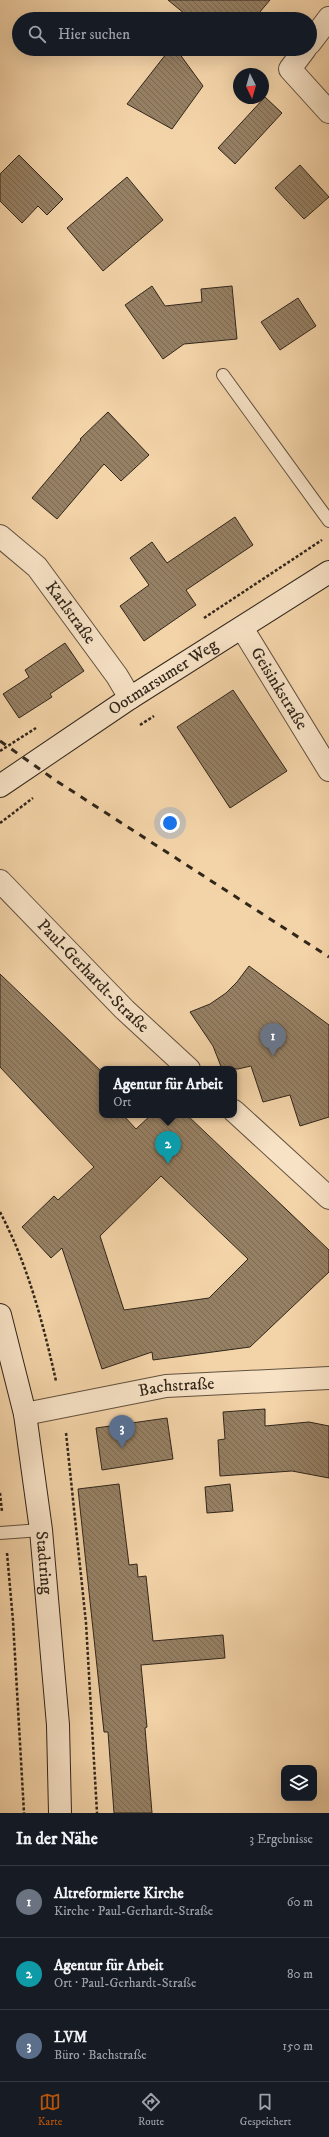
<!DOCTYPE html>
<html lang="de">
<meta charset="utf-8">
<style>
body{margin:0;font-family:"IM FELL DW Pica",serif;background:#20242c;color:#f1f3f6}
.controls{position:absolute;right:12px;bottom:12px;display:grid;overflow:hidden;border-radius:8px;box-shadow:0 4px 16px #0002}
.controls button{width:36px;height:36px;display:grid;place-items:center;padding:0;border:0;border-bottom:1px solid #363941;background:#171b24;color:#f1f3f6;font:20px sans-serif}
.compass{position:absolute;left:233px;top:68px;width:36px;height:36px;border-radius:50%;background:#171b24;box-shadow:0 4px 16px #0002;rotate:175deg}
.you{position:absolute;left:170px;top:823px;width:14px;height:14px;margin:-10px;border:3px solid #fff;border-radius:50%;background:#1a73e8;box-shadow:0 0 0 6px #1a73e833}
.badge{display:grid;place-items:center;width:26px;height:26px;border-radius:50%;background:#b45309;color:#fff;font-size:13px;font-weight:700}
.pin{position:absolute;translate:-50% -33px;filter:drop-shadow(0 1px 2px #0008)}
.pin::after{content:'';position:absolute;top:21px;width:14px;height:12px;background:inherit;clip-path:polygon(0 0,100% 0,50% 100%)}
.popup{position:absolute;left:99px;top:1066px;width:138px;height:52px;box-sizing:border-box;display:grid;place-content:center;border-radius:8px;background:#171b24;filter:drop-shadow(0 1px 3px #0005);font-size:13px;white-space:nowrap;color:#9ea1a6}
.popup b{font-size:15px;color:#f1f3f6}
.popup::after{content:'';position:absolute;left:50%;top:100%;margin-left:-8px;border:8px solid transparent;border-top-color:#171b24}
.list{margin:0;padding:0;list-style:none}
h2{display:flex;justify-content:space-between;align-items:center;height:52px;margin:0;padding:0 16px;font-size:17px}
h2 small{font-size:13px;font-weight:400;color:#9ea1a6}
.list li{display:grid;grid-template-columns:26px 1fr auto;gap:12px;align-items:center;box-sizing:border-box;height:72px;padding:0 16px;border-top:1px solid #363941}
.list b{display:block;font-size:15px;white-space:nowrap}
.list p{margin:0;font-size:13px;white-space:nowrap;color:#9ea1a6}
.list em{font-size:13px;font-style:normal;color:#9ea1a6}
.icon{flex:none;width:22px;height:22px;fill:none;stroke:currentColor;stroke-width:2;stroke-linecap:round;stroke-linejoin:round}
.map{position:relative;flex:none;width:329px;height:1813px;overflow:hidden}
.search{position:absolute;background:#171b24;box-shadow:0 4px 16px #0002;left:12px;right:12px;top:12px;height:44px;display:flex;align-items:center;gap:10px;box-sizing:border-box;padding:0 14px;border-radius:22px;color:#9ea1a6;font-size:15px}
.sheet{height:268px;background:#171b24}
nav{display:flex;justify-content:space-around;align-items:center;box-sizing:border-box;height:56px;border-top:1px solid #363941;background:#171b24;font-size:11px;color:#9ea1a6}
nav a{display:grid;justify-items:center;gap:2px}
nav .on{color:#b45309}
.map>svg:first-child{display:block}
.building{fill:url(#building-back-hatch);stroke:#31261a;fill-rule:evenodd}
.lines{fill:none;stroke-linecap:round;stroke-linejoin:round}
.lane-casing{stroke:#62513e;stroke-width:14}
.street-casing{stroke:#62513e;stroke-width:24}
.secondary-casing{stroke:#31261a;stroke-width:24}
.path{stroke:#31261a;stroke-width:2.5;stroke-dasharray:3 2;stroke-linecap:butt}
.lane{stroke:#f7e2c6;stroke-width:12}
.street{stroke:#f7e2c6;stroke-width:22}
.secondary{stroke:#f7e2c6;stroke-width:22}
.rail{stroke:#31261a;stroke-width:3;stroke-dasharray:7 7;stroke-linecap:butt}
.labels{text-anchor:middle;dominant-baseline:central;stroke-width:3.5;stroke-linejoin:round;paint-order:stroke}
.street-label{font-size:17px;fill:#31261a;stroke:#f7e2c6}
</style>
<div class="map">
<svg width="329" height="1813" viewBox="0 0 329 1813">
<defs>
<pattern id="building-back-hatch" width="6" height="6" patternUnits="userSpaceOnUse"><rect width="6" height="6" fill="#968064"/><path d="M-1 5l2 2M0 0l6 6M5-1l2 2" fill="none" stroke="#7b6952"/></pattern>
</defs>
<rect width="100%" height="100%" fill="#f3d3a8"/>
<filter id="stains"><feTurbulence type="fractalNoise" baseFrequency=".005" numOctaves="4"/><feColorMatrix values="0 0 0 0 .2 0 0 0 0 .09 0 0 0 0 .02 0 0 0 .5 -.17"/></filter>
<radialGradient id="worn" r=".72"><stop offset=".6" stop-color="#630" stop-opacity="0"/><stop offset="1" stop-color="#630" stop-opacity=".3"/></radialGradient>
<g class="building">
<path d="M 168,0 L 270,0 L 254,19 L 191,19 Z"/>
<path d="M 170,49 L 176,49 L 203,86 L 172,129 L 127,104 Z"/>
<path d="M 265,97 L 282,113 L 235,164 L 218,148 Z"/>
<path d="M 19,155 L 63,199 L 47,215 L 38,206 L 22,223 L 0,201 L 0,174 Z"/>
<path d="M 300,165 L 329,197 L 304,219 L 275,188 Z"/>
<path d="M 127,177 L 163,220 L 103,271 L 67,228 Z"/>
<path d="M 152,286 L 165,306 L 202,302 L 201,289 L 232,286 L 237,339 L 184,344 L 163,359 L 125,305 Z"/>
<path d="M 298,298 L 316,326 L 280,350 L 261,322 Z"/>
<path d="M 108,412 L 149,455 L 121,481 L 104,464 L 57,519 L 32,498 L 81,440 L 80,439 Z"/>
<path d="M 235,517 L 253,545 L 186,590 L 196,605 L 144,641 L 120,606 L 149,585 L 130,558 L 152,542 L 167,563 Z"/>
<path d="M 65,643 L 84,671 L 50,694 L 52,697 L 19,718 L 3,694 L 29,677 L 25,670 Z"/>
<path d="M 233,690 L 287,771 L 230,808 L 177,727 Z"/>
<path d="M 249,966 L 329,1025 L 329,1117 L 300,1126 L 290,1095 L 263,1102 L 251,1066 L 238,1069 L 222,1069 L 213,1046 L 190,1012 L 210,1004 L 226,993 L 237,982 Z"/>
<path d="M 0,974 L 102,1072 L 102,1115 L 123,1115 L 136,1129 L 151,1115 L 187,1115 L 329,1250 L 329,1272 L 250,1347 L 153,1360 L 152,1352 L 102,1369 L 62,1248 L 51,1258 L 22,1227 L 54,1196 L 58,1200 L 94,1167 L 0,1067 ZM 161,1176 L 248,1259 L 209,1298 L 124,1310 L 100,1236 Z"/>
<path d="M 265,1409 L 265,1426 L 309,1422 L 329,1426 L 329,1478 L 292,1471 L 220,1476 L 218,1440 L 225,1439 L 223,1412 Z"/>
<path d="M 167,1418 L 173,1459 L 102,1470 L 96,1428 Z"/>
<path d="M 119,1484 L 129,1565 L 137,1564 L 138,1577 L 146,1576 L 153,1641 L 223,1635 L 225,1658 L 141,1665 L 147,1727 L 145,1728 L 152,1813 L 114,1813 L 108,1732 L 104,1732 L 78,1489 Z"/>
<path d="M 230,1484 L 233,1511 L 207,1513 L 205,1487 Z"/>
</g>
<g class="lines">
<g class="lane-casing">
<g id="lane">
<path d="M 223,375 L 329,521"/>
<path d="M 0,1533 L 41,1530"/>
</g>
</g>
<g class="street-casing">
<g id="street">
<path d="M 310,43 L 329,18"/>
<path d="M 305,49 L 290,69 L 329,112"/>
<path id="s1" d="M 0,536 L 37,567 L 117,676 L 130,698"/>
<path id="s2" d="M 242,628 L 329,770"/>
<path id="s3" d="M 0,881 L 125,1010 L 189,1069"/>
<path d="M 234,1111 L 329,1198"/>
<path id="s4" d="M 25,1414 L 166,1386 L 329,1378"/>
</g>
</g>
<g class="secondary-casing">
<g id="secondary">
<path id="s5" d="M 0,786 L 130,698 L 329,572"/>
<path id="s6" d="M 0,1315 L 25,1414 L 41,1530 L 58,1725 L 60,1813"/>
</g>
</g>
<g class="path">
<path d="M 204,618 L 322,540"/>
<path d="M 140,725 L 154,716"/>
<path d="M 0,751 L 36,728"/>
<path d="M 0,823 L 33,798"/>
<path d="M 0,1212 C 28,1265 43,1323 56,1381"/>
<path d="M 66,1433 L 86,1623 L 97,1813"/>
<path d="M 0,1493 L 2,1512"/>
<path d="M 7,1553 L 13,1621 L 24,1813"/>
</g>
<use href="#lane" class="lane"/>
<use href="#street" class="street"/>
<use href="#secondary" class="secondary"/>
<path class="rail" d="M 0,741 L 55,780 L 329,957"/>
</g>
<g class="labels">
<g class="street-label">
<text stroke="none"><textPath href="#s1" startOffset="105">Karlstraße</textPath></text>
<text stroke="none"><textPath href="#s5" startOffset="196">Ootmarsumer Weg</textPath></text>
<text stroke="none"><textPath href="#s2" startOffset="71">Geisinkstraße</textPath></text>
<text stroke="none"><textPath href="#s3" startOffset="133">Paul-Gerhardt-Straße</textPath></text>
<text stroke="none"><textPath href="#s4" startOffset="154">Bachstraße</textPath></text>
<text stroke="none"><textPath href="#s6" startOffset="252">Stadtring</textPath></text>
</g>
</g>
<rect width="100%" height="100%" filter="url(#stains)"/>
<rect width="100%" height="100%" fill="url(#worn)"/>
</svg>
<div class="controls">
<button><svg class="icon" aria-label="layers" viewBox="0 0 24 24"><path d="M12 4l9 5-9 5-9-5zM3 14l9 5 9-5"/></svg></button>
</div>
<svg class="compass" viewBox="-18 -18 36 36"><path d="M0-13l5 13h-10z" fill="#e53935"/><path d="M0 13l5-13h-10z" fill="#9ea1a6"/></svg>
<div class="you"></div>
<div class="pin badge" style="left:273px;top:1056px;background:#6b7280">1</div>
<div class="pin badge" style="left:168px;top:1164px;background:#0f9aa8">2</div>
<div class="popup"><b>Agentur für Arbeit</b>Ort</div>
<div class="pin badge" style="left:122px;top:1448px;background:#5c6f8a">3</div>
<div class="search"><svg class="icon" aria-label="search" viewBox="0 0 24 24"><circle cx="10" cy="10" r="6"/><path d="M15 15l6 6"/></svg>Hier suchen</div>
</div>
<section class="sheet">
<h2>In der Nähe<small>3 Ergebnisse</small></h2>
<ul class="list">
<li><span class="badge" style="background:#6b7280">1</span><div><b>Altreformierte Kirche</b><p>Kirche · Paul-Gerhardt-Straße</p></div><em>60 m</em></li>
<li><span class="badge" style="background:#0f9aa8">2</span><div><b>Agentur für Arbeit</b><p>Ort · Paul-Gerhardt-Straße</p></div><em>80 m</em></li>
<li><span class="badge" style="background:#5c6f8a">3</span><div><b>LVM</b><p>Büro · Bachstraße</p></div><em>150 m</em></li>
</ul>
</section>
<nav>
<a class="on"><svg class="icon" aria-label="map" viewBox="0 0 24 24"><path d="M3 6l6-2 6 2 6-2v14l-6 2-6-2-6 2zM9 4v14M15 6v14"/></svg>Karte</a>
<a><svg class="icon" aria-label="directions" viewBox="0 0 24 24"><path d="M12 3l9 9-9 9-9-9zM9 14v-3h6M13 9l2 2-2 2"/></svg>Route</a>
<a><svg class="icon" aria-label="saved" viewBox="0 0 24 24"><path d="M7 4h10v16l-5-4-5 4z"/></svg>Gespeichert</a>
</nav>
